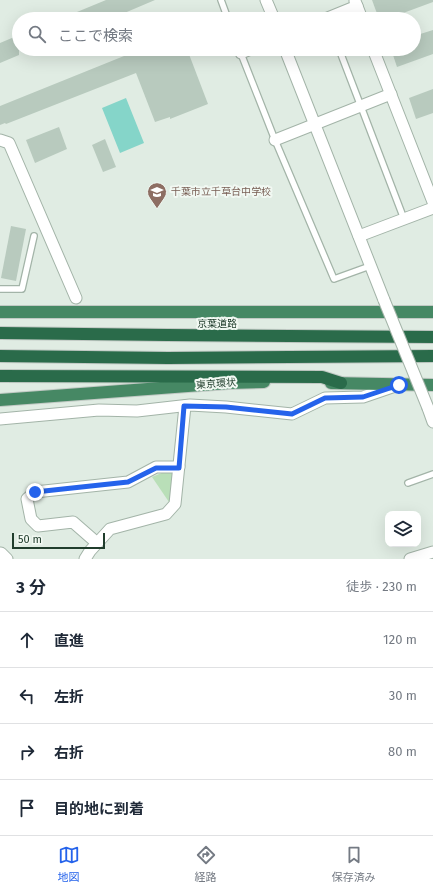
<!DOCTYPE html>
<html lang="ja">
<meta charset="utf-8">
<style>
body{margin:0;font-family:"Fira Sans","Noto Sans JP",sans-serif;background:#f2f2f3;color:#1f2937}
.controls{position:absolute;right:12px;bottom:12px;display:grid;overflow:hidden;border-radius:8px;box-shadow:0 4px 16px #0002}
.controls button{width:36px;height:36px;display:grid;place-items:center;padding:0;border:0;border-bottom:1px solid #e0e1e3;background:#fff;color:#1f2937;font:20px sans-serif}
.scale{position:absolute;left:12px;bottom:10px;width:93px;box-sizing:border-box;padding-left:4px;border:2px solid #203d2c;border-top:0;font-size:11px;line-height:14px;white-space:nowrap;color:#203d2c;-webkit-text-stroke:3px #f1f8f2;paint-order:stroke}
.stop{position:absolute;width:12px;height:12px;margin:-9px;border:3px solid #2563eb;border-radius:50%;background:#fff}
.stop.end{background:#2563eb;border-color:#fff;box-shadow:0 1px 4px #0008}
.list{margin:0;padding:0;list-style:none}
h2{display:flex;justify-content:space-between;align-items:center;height:52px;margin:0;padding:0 16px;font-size:17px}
h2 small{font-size:13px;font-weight:400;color:#747a83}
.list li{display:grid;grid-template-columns:26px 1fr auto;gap:12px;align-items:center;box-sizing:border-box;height:56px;padding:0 16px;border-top:1px solid #e0e1e3}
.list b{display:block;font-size:15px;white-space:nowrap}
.list em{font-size:13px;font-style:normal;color:#747a83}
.icon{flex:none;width:22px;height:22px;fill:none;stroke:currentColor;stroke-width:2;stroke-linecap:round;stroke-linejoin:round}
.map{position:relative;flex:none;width:433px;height:559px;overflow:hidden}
.search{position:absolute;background:#fff;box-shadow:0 4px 16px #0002;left:12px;right:12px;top:12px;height:44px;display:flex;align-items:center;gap:10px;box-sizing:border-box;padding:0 14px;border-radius:22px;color:#747a83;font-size:15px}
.sheet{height:276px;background:#fff}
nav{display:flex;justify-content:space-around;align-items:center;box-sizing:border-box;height:56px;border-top:1px solid #e0e1e3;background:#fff;font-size:11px;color:#747a83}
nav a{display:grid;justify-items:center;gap:2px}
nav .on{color:#2563eb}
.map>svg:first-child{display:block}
.green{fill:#b9dfb8}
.water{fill:#85d5c9}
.building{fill:#b8cabe}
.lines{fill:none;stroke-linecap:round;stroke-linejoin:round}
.service-casing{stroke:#a3b4a8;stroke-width:8}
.minor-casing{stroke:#a3b4a8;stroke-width:13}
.trunk-casing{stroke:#c1c9c4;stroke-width:14}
.motorway-casing{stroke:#c1c9c4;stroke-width:14}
.service{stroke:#fff;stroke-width:5.5}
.minor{stroke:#fff;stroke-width:11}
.trunk{stroke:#468864;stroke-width:12}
.motorway{stroke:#2a6b4a;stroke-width:12}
.minor-bridge-casing{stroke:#a3b4a8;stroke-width:13;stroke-linecap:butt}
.minor-bridge{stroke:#fff;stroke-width:11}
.route{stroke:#2563eb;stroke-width:5}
.labels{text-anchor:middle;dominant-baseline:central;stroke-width:4;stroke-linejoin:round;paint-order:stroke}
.education-label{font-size:10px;fill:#785e54;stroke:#f1f8f2;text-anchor:start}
.street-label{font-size:10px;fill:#203d2c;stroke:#f1f8f2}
</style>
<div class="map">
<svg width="433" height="559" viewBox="0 0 433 559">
<rect width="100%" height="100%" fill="#e0ece3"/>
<path class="green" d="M 164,472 L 174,472 L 171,505 L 152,477 Z"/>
<path class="water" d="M 126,98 L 144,143 L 120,153 L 102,108 Z"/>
<g class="building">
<path d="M 106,0 L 155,0 L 115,17 L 116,19 L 60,19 Z"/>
<path d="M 372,0 L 433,0 L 433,2 L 387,19 L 379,19 Z"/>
<path d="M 433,30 L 433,54 L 397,67 L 391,49 L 414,49 L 414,36 Z"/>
<path d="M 19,35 L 19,55 L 0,63 L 0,43 Z"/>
<path d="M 121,49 L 187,49 L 208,104 L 170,119 L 170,117 L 155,122 L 136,73 L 6,124 L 5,123 L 0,125 L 0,106 L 124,56 Z"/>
<path d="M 433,89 L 433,113 L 416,119 L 409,98 Z"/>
<path d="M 59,127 L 67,149 L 35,163 L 26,140 Z"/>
<path d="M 105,139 L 116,167 L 103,172 L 92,145 Z"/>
<path d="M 11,226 L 26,229 L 16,281 L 1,278 Z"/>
</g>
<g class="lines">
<g class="service-casing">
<g id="service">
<path d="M 221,0 L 228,19"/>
<path d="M 339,49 L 404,219"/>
<path d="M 240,51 L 275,140 L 334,279 L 370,266"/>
<path d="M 0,289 L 22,289 L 34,236"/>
<path d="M 408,483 L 433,474"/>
</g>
</g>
<g class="minor-casing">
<g id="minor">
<path d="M 266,0 L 274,19"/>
<path d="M 355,1 L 362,19"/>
<path d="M 325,19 L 357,6"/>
<path d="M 285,49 L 384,300"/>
<path d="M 373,49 L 433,202"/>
<path d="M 241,53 L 251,49"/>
<path d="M 0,140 L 9,143 L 76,298"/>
<path d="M 275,140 L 391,94"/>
<path d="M 359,236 L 433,208"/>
<path d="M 428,408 L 433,422"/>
<path d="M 0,419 L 99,410 L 137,411 L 190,405 L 226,407 L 292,414 L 325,398 L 363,397 L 398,385"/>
<path d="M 97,543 L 73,522 L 38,526 L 31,519 L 27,499 L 35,492 L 128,482 L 156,467 L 179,467"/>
<path d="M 1,553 L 7,559"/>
<path d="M 85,559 L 90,551 L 110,529 L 166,514 L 175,504 L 185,406"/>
<path d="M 410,559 L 433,552"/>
</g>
</g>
<g class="trunk-casing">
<g id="trunk">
<path d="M 0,312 L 433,312"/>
<path d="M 331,383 L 433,385"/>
<path d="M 0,400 L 228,383 L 264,382"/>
</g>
</g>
<g class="motorway-casing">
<g id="motorway">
<path d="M 0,333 L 167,335 L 433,337"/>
<path d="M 0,356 L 168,358 L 433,356"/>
<path d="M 0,376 L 322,377 L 341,383"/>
</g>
</g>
<use href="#service" class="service"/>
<use href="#minor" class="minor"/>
<use href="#trunk" class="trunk"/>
<use href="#motorway" class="motorway"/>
<g class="minor-bridge-casing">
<path id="minor-bridge" d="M 384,300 L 428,408"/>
</g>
<use href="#minor-bridge" class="minor-bridge"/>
</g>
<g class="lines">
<path class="route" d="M 35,492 L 128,482 L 156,468 L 179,468 L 184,406 L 226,407 L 292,414 L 325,398 L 363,397 L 399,385"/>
</g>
<defs>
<g id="school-pin" transform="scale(1)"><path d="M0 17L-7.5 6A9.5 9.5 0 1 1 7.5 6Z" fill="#8d6e63" stroke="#f1f8f2"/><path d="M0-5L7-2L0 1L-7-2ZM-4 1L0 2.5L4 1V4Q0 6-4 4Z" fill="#fff"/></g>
</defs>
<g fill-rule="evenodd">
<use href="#school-pin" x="157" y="192"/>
</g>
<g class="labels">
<g class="education-label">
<text x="171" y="192">千葉市立千草台中学校</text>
</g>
<g class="street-label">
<text x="217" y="324">京葉道路</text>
<text transform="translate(216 384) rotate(-4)">東京環状</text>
</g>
</g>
</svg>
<div class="controls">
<button><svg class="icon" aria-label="layers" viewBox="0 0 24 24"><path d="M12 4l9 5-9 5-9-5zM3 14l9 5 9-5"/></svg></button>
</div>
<div class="scale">50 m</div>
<div class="stop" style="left:399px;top:385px"></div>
<div class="stop end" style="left:35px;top:492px"></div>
<div class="search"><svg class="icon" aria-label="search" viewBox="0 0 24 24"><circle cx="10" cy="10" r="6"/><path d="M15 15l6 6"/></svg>ここで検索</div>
</div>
<section class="sheet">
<h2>3 分<small>徒歩 · 230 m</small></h2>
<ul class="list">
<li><svg class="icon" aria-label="ahead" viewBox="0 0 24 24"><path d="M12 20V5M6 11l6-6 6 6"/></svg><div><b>直進</b></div><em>120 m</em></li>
<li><svg class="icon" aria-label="left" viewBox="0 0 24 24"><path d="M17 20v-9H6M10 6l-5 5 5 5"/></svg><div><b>左折</b></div><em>30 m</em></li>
<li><svg class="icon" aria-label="right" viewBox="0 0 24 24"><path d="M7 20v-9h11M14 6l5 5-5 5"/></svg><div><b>右折</b></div><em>80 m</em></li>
<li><svg class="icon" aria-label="arrive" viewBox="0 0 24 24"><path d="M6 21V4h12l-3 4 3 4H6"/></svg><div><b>目的地に到着</b></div></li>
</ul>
</section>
<nav>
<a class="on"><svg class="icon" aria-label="map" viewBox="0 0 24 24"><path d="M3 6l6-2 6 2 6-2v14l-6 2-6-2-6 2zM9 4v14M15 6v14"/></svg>地図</a>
<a><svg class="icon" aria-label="directions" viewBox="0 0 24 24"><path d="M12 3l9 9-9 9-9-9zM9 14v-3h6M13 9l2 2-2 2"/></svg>経路</a>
<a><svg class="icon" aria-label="saved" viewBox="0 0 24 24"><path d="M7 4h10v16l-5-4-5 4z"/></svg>保存済み</a>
</nav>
